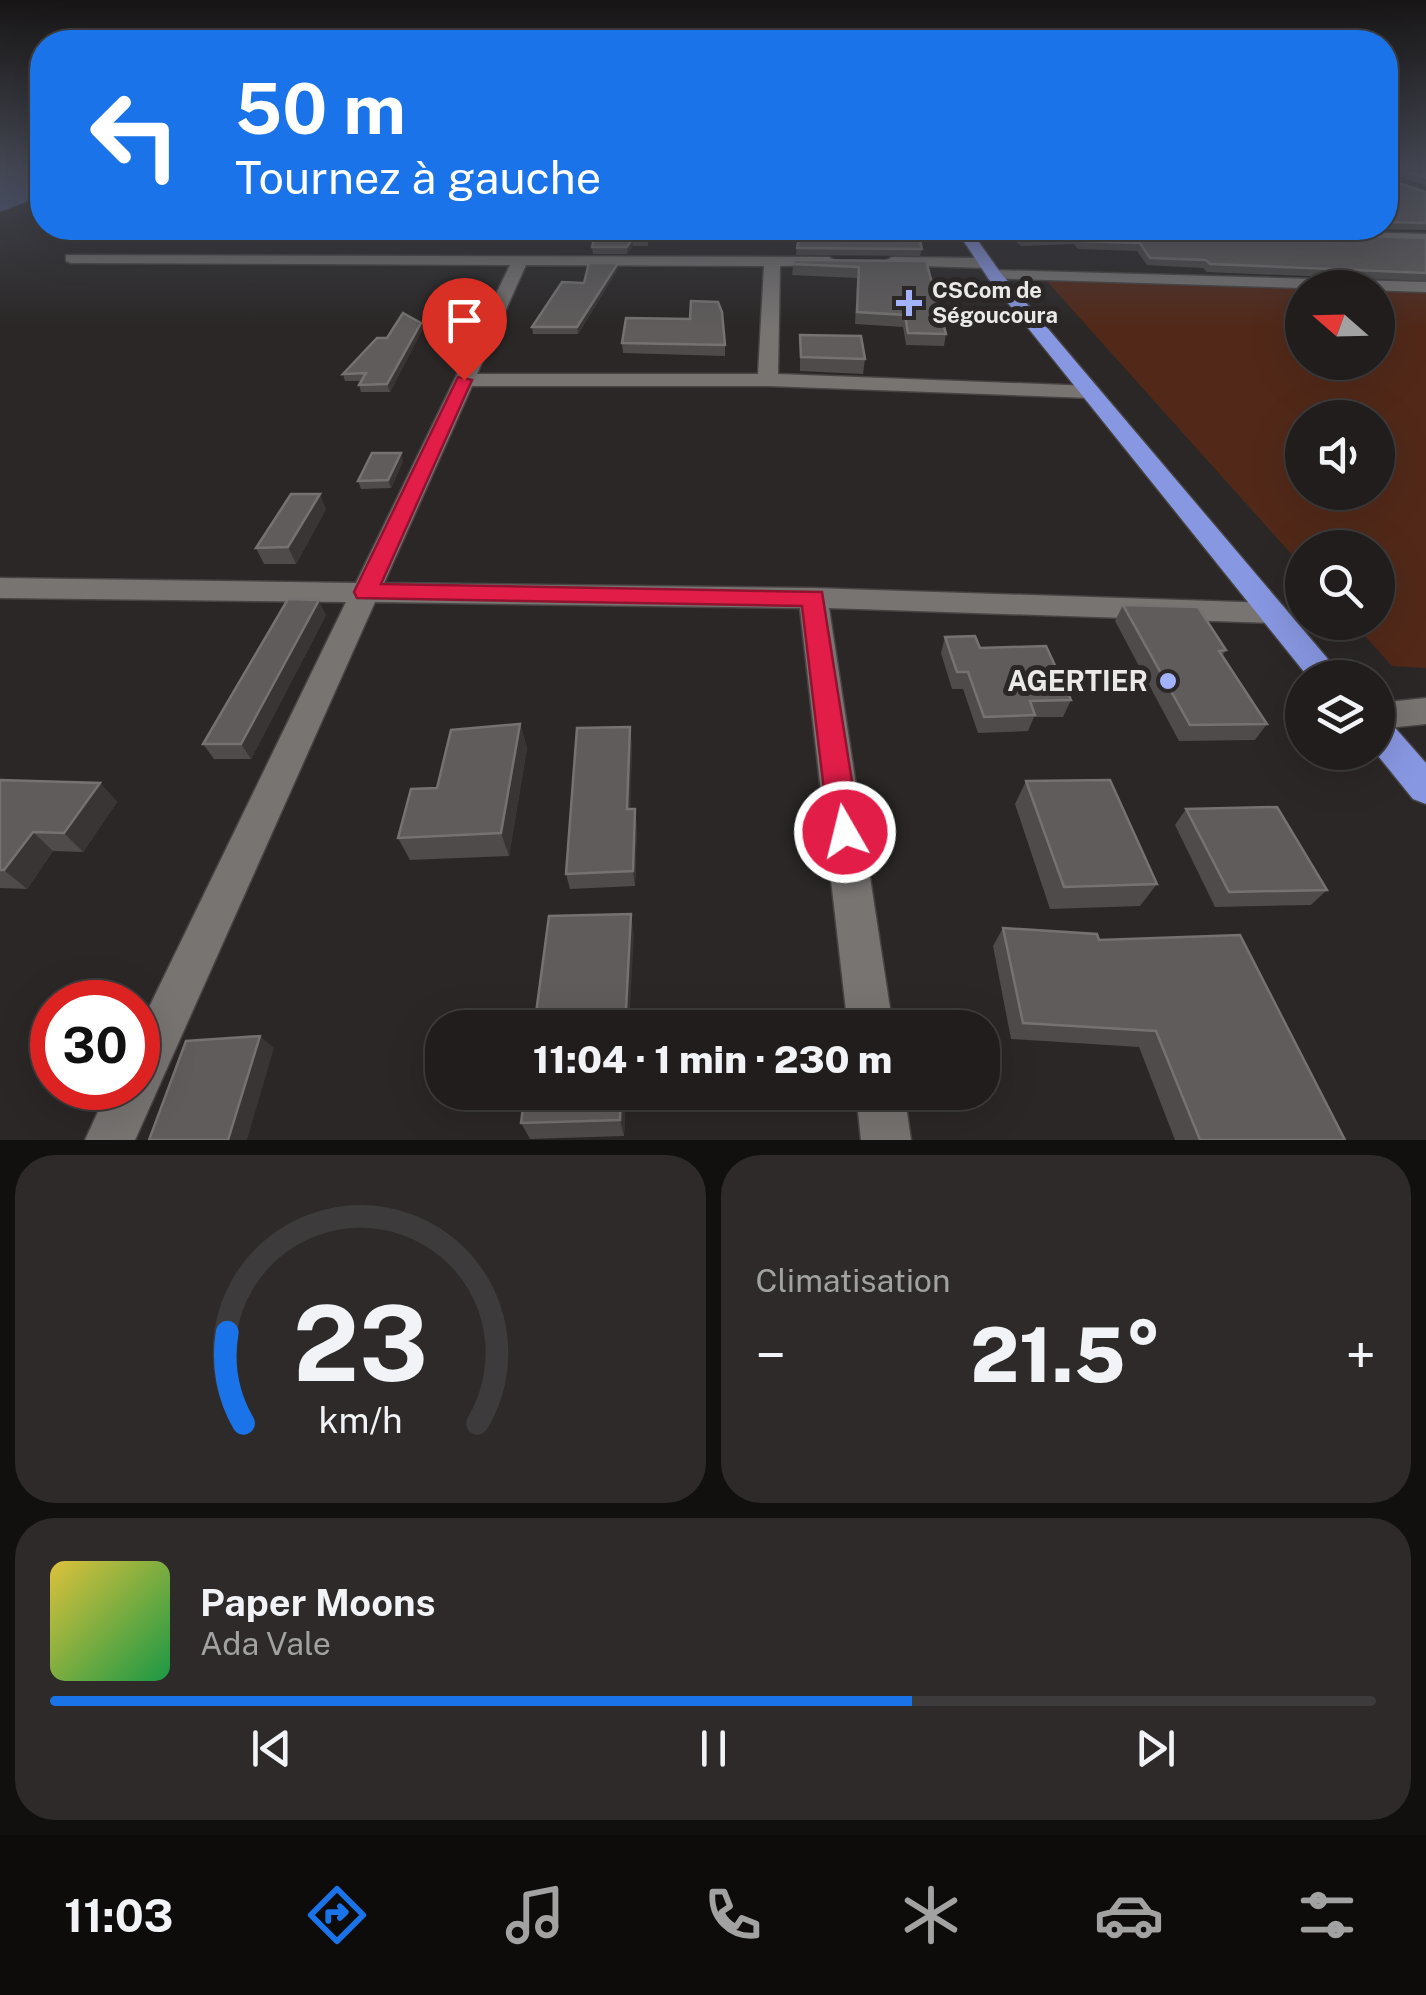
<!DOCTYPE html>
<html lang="fr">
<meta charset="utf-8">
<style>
:root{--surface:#201d1c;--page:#2d2a29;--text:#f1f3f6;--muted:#a2a2a3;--line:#3d3b3b;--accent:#1a73e8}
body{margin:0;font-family:"Public Sans",sans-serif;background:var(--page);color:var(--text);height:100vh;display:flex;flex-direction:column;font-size:38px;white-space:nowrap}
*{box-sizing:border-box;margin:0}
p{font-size:32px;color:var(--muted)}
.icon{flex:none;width:55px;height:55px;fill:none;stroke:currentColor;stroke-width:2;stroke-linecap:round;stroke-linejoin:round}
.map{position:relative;height:1140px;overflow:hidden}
.panel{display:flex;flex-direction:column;gap:15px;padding:15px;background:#12100f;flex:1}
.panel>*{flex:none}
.guide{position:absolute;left:30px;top:30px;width:1368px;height:210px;border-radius:40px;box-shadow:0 10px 40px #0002,0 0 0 2px var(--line);background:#1a73e8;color:#fff;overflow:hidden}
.needle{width:65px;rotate:290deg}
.buttons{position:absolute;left:1285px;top:270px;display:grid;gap:20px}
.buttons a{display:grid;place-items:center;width:110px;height:110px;border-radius:50%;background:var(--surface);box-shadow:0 10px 40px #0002,0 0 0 2px var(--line);font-size:50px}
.speed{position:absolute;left:30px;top:980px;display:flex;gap:20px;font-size:50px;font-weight:700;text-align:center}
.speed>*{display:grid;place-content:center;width:130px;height:130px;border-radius:50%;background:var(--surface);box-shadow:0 10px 40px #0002,0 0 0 2px var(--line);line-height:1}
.speed .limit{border:15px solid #d22;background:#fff;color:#111}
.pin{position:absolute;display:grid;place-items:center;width:85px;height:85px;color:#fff;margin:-102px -42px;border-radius:50% 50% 50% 0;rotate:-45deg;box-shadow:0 0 10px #0007}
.pin .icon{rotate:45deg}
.me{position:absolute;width:110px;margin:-55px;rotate:352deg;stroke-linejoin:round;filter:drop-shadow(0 0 8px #0008)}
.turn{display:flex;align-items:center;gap:35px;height:210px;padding:0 40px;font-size:45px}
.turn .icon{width:130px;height:130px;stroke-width:2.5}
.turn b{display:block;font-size:70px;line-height:85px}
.big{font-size:75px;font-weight:800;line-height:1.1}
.panel .card{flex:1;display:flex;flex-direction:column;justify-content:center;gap:15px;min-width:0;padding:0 35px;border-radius:40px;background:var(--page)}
.panel .dial{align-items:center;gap:0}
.dial svg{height:260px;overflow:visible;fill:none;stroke:var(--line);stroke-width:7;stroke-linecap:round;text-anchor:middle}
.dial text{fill:var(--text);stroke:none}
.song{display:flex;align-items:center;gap:30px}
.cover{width:120px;height:120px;border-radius:15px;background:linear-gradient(135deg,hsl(50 70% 55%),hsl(140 70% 35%))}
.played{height:10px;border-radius:5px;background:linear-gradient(90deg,var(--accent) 65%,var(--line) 65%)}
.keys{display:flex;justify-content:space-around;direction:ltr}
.heat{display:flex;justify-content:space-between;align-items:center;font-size:55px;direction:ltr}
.panel .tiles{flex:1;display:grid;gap:15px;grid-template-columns:1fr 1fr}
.card:last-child{grid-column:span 2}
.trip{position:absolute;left:425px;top:1010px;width:575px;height:100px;border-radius:40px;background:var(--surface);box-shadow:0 10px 40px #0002,0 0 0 2px var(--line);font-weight:800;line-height:100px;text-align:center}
.tabs{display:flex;height:160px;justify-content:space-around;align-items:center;background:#0d0c0b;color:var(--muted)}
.tabs .icon{width:70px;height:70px}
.tabs .selected{color:var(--accent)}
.tabs b{font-size:45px;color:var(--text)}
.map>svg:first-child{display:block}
.green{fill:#522919;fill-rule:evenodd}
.water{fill:#4e588a}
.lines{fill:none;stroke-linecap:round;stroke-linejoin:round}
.minor-casing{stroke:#474443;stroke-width:3}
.trunk-casing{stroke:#474443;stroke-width:3}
.minor{fill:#777472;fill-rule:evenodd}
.trunk{fill:#8897e2;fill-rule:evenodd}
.wall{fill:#4e4b4a}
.shaded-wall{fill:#383534}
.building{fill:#5f5c5b;stroke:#757271;stroke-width:2.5}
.route{fill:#e11d48;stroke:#92132f;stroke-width:2.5}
.poi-dot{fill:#a2b2fd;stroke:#2a2726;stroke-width:4}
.labels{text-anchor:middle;stroke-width:10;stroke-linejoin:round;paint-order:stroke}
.far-poi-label{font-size:22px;font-weight:bold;fill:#ebe9e8;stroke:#2a2726;text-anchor:start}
.poi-label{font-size:28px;font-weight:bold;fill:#ebe9e8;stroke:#2a2726;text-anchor:end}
</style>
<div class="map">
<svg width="1426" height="1140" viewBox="0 0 1426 1140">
<rect width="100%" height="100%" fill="#2a2726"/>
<path class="green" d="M1044,278l258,10v74h76v-72l48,2v376l-34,-2 -39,-43 25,-1v-74h-76v18zM1302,418h76v74h-76z"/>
<path class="water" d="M0,168h42v28l-42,16z"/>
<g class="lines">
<g class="minor-casing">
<g id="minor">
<path d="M1129,228h110l38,5 -7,4 -134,-5z"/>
<path d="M1323,231l103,3v8l-108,-4 -2,-3z"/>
<path d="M66,255l763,2 8,5 -2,3 -55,1 -2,108 313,12 10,6 -10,6 -323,-12h-296l-88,197 429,5 460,15 10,3 5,7 -5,7 -10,3 -444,-15 64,420h-45l-48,-420 -425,-6 -240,538h-50l24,-52h29v-58l208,-428 -346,-4v-20l356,5 154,-318 -439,-2 -5,-2zM526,265l238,1 -6,108h-281z"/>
<path d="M892,257l94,1 8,5 -8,5 -100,-3 -2,-3z"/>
<path d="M994,270l432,12v10l-438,-14v-6z"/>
<path d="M1426,698v26l-48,5v-26z"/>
<path d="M856,1092h48l7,48h-50z"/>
</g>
</g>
<g class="trunk-casing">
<g id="trunk">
<path d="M955,228h14l31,44 344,406h-35l-321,-400z"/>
<path d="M1378,718l12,4 36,41v41l-13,-5 -38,-47z"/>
</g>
</g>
<use href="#minor" class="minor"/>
<use href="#trunk" class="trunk"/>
</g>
<g class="wall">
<path d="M1385,168h41v18l-39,-14v7l39,13v38l-136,-2h95z"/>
<path d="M648,228v18h-15l-6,8h-34l-1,-7z"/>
<path d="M1001,228h136l289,10v43l-219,-9 -4,-4 -56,-3 -10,-14 -59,-2 -4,-5 -53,2z"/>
<path d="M797,248l125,1 -2,7 -124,-1z"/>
<path d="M794,260l132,1 20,73 -2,12 -38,-1 -3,-18 -48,-3 2,-46 -65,-3z"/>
<path d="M618,269l-40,65h-45l-1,-7 52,-44z"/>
<path d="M690,319l35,26v11l-102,-3 -1,-10z"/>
<path d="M421,323l1,7 -32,62h-29l-2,-7 2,-4h-16l-2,-7 44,-36z"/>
<path d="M800,335l65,24 -2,15 -63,-3z"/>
<path d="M403,461l-12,27 -30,1 -3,-8z"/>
<path d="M326,509l-30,55h-32l-8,-16z"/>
<path d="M1123,605l103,45 -3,5 44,69 -12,16 -76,1 -64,-120z"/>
<path d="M326,615l-75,144h-37l-11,-15z"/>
<path d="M945,637l35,11 91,52 -8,17h-29l-6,14 -50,2 -15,-44h-11l-11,-36z"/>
<path d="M520,724l7,24 -18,108 -99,4 -12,-22 39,-50z"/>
<path d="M632,743l-2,66 7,16 -2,61 -65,3 -4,-15z"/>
<path d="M0,780l100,3 17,19 -34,50 -30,-1 -26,38 -27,-1z"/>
<path d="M1026,781l131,103 -17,22 -90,3 -35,-105z"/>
<path d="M1186,809l141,81 -16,15 -96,2 -40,-82z"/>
<path d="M1003,928l96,12 246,200h-170l-36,-93 -128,-8 -18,-93z"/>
<path d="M626,1092l-2,44 -94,3 -9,-16z"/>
</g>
<g class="shaded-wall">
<path d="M632,239l1,7 -6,8v-7z"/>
<path d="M618,263v6l-40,65 -1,-7z"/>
<path d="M421,323l1,7 -32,62 -3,-8z"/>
<path d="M401,453l2,8 -12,27 -3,-8z"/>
<path d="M320,494l6,15 -30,55 -8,-17z"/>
<path d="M319,600l7,15 -75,144 -10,-15z"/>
<path d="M520,724l7,24 -18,108 -8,-23z"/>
<path d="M630,727l2,16 -2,82 -3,-16z"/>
<path d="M100,783l17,19 -34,50 -19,-19z"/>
<path d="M635,809l2,16 -2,61 -2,-15z"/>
<path d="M33,832l20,19 -26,38 -23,-19z"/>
<path d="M631,914l3,21 -5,93h-4z"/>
<path d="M260,1036l14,12 -27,92h-19z"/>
<path d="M621,1092h5l-2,44 -4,-16z"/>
</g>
<g class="building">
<path d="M1385,168h1l1,11 39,13v31l-41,-1z"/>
<path d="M1395,168h31v10z"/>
<path d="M597,228h51v11h-16l-5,8h-35z"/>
<path d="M801,228h116l5,21 -125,-1z"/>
<path d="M1011,228h126l289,10v35l-216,-9 -4,-4 -56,-2 -10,-15 -60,-2 -4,-4 -53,2z"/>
<path d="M794,260l132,1 20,73 -38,-1 -3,-18 -48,-3 2,-45 -66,-3z"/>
<path d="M589,263h29l-41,64h-45l30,-45 22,1z"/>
<path d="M691,301l27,1 4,10 3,33 -103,-2 4,-25 64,1z"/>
<path d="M403,313l18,10 -34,61 -28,1 7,-12 -23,1 34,-36h10z"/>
<path d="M800,335l61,1 4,23 -64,-2z"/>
<path d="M372,453h29l-13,27 -30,1z"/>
<path d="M291,494h29l-32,53 -32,1z"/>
<path d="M288,599l31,1 -78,144h-38z"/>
<path d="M1123,605l75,2 28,43 -7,1 48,73 -77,1z"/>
<path d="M975,636l5,12 66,-2 25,54 -41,1 5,14 -51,2 -16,-45h-11l-12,-35z"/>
<path d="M520,724l-19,109 -103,5 13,-49 26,-1 14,-58z"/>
<path d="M630,727l-3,82h8l-2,62 -67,3 11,-146z"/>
<path d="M0,780l100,3 -36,50 -31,-1 -29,38h-4z"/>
<path d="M1110,780l47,104 -93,3 -38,-106z"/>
<path d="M1277,807l50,83 -98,2 -43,-83z"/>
<path d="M631,914l-6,114h-91l15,-112z"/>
<path d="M1003,928l94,6 2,6 141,-5 105,205h-145l-44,-109 -133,-8z"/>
<path d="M260,1036l-32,104h-79l37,-99z"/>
<path d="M525,1092h96l-1,28 -99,3z"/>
</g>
<linearGradient id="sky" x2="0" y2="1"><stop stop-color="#171515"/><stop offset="0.51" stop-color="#444752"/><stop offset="1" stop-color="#444752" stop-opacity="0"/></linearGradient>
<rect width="1426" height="327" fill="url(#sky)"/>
<path class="route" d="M458,377l14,3 -91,204 441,8 38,240 -4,10 -11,4 -11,-4 -5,-10 -27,-226 -445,-8 -3,-6z"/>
<g class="poi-dot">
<path d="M904 288h10v10h10v10h-10v10h-10v-10h-10v-10h10z"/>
<circle cx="1168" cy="681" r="10"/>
</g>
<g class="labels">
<g class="far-poi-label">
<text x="932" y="298">CSCom de<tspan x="932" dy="25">Ségoucoura</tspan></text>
</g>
<g class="poi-label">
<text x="1148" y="691">AGERTIER</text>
</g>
</g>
</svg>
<div class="buttons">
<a><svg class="needle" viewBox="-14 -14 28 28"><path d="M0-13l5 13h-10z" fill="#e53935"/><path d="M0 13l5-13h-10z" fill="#a2a2a3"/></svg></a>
<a><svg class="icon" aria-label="sound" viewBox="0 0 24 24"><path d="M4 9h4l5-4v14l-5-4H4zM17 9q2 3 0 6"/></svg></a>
<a><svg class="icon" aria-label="search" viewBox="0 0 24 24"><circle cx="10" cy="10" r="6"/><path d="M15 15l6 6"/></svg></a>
<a><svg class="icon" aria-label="layers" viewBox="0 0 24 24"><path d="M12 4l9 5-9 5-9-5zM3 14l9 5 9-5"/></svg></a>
</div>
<div class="speed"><div class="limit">30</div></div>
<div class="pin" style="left:464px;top:380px;background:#d93025"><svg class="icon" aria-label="arrive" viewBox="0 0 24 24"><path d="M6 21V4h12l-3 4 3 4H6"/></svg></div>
<svg class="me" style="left:845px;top:832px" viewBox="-20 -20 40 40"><circle r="17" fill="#e11d48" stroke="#fff" stroke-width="3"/><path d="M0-11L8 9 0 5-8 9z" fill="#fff"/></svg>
<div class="trip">11:04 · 1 min · 230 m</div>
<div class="guide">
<div class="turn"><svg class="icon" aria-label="left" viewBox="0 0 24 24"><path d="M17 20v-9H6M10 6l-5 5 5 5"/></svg><div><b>50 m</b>Tournez à gauche</div></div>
</div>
</div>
<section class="panel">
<div class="tiles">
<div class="card dial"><svg viewBox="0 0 100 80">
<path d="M14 69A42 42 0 1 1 86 69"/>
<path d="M14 69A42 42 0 0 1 9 41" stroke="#1a73e8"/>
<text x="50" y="56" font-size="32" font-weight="700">23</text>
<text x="50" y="72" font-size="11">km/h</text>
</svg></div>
<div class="card"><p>Climatisation</p>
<div class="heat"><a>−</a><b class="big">21.5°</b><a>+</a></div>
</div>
<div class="card">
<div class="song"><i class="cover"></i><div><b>Paper Moons</b><p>Ada Vale</p></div></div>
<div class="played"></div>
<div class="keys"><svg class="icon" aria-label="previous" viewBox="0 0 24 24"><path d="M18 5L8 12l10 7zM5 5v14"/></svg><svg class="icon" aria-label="pause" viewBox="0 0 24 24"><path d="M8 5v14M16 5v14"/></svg><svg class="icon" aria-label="next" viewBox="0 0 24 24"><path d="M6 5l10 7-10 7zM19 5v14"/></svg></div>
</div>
</div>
</section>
<nav class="tabs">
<b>11:03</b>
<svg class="icon selected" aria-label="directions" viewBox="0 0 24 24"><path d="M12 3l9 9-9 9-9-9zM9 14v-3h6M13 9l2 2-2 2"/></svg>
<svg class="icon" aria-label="music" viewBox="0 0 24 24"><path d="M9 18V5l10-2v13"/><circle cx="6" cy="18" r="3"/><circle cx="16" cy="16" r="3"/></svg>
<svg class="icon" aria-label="phone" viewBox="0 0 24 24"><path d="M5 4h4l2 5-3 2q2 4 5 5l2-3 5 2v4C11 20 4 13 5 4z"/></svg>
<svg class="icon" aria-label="climate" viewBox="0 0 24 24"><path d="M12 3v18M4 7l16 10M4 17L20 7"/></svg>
<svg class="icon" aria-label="car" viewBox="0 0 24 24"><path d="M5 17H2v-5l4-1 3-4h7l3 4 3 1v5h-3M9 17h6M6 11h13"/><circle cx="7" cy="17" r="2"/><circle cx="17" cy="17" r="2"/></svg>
<svg class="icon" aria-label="filters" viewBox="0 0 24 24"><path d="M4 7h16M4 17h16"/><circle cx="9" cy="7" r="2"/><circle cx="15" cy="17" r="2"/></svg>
</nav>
